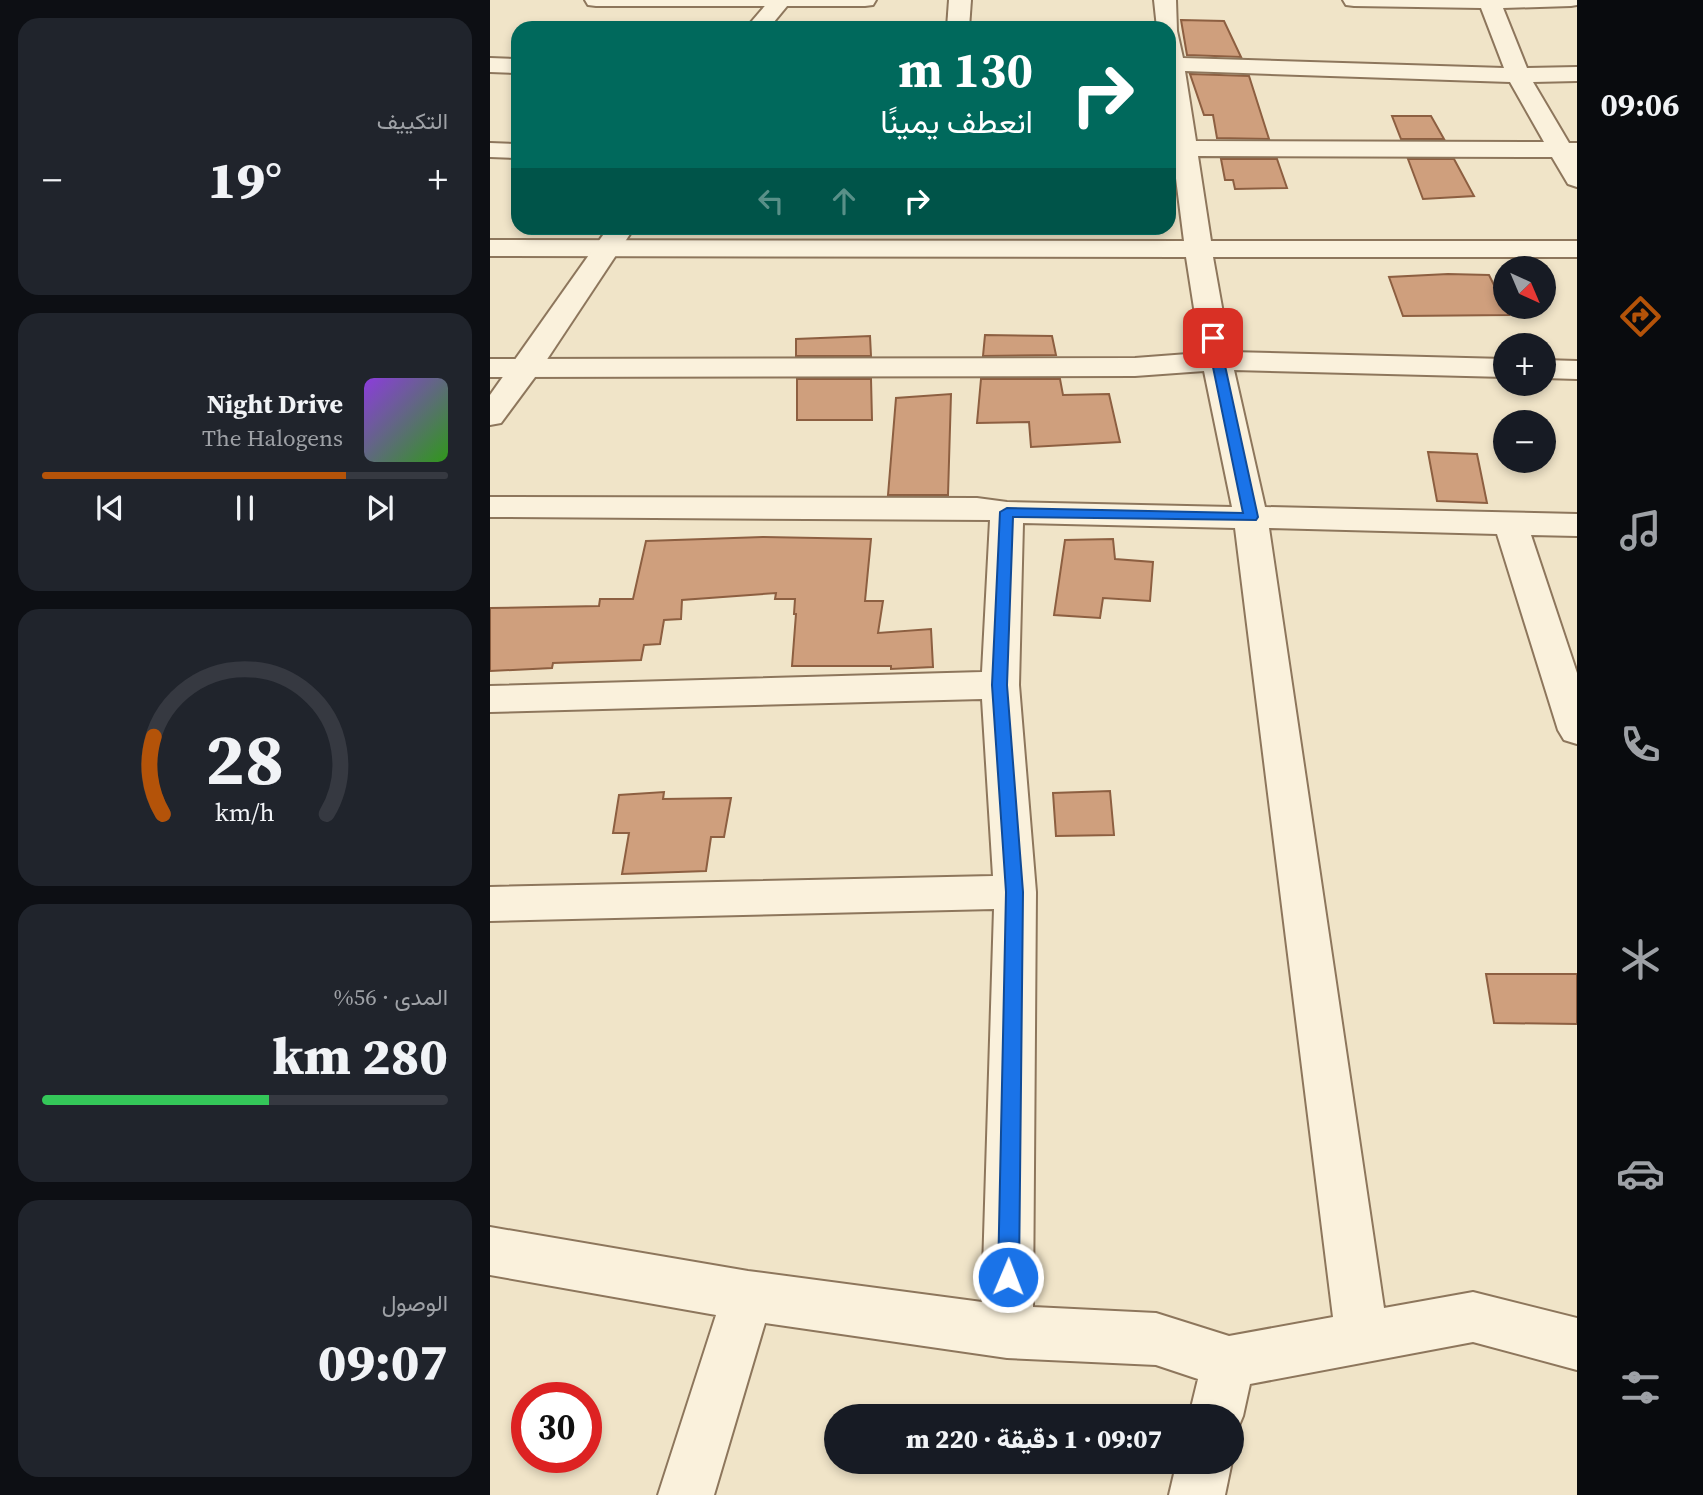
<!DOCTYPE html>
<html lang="ar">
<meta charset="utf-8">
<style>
:root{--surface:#171b24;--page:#20242c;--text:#f1f3f6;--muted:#9ea1a6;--line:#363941;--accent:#b45309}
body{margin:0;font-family:"Source Serif 4",Vazirmatn,serif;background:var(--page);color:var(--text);direction:rtl;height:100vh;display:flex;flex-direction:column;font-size:26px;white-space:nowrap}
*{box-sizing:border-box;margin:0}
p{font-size:23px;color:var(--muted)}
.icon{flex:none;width:38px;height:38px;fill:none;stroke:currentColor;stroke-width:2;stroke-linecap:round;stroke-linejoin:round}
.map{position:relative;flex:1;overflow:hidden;direction:ltr}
.drawer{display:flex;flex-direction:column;gap:18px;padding:18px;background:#0d0f14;width:490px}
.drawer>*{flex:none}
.banner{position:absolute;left:21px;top:21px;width:665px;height:214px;border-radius:21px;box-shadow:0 4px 10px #0003;direction:rtl;background:#00695c;color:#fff;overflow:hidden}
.needle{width:46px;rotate:136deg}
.tools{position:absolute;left:1003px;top:256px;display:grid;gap:14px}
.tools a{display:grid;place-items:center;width:63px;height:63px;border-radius:50%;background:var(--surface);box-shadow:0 4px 10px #0003;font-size:35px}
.speed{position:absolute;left:21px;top:1382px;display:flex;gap:14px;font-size:35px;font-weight:700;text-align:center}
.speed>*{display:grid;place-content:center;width:91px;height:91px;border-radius:50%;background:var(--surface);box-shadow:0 4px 10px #0003;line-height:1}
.speed .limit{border:10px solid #d22;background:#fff;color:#111}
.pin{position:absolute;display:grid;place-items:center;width:60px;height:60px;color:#fff;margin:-30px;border-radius:14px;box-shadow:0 4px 10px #0006}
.me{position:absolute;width:77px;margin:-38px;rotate:1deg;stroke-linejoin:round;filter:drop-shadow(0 0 5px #0008)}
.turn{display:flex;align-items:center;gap:24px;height:147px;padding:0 28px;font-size:32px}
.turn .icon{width:91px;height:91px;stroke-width:2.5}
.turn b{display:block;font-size:49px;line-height:60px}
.lanes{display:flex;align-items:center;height:66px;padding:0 28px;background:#0003;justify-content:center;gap:35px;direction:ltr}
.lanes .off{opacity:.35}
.big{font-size:52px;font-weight:800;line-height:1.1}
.drawer .widget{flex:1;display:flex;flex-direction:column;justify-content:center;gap:10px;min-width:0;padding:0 24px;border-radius:21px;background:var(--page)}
.drawer .dial{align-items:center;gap:0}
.dial svg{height:182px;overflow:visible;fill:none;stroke:var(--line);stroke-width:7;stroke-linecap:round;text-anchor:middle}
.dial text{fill:var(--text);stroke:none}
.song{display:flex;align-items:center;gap:21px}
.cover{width:84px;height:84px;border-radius:10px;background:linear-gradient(135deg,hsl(270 70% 55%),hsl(110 70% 35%))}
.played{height:7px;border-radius:4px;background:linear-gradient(90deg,var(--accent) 75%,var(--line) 75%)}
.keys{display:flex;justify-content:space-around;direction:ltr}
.heat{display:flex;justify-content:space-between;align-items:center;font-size:38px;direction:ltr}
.charge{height:10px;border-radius:5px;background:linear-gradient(90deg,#34c759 56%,var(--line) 0)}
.trip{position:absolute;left:334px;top:1404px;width:420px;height:70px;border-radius:35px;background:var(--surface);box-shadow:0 4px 10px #0003;font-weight:800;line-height:70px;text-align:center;direction:rtl}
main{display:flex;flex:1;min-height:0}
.tabs{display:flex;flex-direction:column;width:126px;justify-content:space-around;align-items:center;background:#090b0e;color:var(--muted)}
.tabs .icon{width:49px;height:49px}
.tabs .on{color:var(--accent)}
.tabs b{font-size:32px;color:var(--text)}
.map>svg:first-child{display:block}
.building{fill:#cf9f7d;stroke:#8d5f41;stroke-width:2}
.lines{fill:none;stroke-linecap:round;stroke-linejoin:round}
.minor-casing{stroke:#8d765c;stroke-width:4}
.tertiary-casing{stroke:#8d765c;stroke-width:4}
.minor{fill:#faf1dc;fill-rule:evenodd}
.tertiary{fill:#faf1dc;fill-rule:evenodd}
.route{fill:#1a73e8;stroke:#114b97;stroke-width:2}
</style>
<main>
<nav class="tabs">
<b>09:06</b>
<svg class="icon on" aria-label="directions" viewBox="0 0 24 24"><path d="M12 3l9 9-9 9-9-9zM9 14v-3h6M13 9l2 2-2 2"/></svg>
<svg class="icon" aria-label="music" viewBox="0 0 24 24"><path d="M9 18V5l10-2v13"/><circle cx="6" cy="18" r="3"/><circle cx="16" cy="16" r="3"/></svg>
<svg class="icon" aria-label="phone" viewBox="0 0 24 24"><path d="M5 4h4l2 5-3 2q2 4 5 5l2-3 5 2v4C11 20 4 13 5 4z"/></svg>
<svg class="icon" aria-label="climate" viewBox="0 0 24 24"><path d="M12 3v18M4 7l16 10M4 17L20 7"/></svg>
<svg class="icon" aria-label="car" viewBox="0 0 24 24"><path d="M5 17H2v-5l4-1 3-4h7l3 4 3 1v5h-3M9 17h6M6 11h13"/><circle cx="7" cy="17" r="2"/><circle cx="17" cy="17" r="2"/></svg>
<svg class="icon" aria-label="filters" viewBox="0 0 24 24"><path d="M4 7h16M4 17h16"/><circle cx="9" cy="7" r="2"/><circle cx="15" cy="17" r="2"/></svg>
</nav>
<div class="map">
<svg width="1087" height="1495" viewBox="0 0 1087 1495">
<rect width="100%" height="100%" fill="#f0e4c8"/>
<g class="building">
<path d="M691,20l43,1 17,36 -54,-2z"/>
<path d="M700,74l59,2 20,63 -52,-1 -4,-23h-9z"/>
<path d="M902,116h39l13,23h-43z"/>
<path d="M731,159h56l10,29 -52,1 -2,-9h-8z"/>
<path d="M918,159h46l20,37 -51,3z"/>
<path d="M958,274l41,1 20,40 -106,1 -14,-39z"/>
<path d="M495,335l67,1 4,19 -73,1z"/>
<path d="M380,336l1,20h-75v-17z"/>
<path d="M307,379h74l1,41h-75z"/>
<path d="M491,379h79l3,16 46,-1 11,48 -89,5 -2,-25 -52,1z"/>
<path d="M461,394l-3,101h-60l8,-97z"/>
<path d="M938,452l49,2 10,49 -50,-2z"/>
<path d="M273,537l108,2 -6,62h18l-5,32 53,-4 2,38 -42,2v-3h-99l4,-52h-2l1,-15h-20l1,-6 -94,7 -1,19 -17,1 -4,24 -16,1 -3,15 -88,3 -1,5 -62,3v-63l109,-2 1,-7h33l13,-58z"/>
<path d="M623,539l2,20 38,3 -3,39 -47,-3 -3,20 -46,-3 11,-75z"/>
<path d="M620,791l4,44 -58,1 -3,-43z"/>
<path d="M174,792l-1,7 68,-1 -7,39h-13l-5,34 -84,3 7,-41h-16l6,-38z"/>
<path d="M996,974h91v50l-83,-1z"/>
</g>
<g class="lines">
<g class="minor-casing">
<g id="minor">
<path d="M95,0h291l-3,5 -8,1h-269l-8,-1z"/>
<path d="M459,0h22l-2,28h-22z"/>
<path d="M664,0h22l1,31 6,27 321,10 -23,-60 -127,-2 -8,-1 -3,-5h234v5l-6,1 -68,2 24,60 50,-1v14l-44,1 36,61h8v44l-9,-3 -16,-27 -354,-1 13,85h366v16h-364l17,95 275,7v18l-271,-7 31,137 312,7v22l-46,-1 46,138v71l-13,-4 -6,-10 -61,-196 -228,-6 115,780 89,-16 104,26v52l-104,-28 -223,42 -7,32 -8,19 -3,1v-20h-43l9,-37 -42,-14 -149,-7 -242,-35 -51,172h-56l58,-180 -226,-40v-48l258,44 234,31 12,-393 -504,12v-34l503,-11 -11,-177 -492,13v-26l492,-14 8,-152 -500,-3v-20l487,1 30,4 225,5 -28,-136 -69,5 -645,1v-18l645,-1 66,-5 -15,-96 -696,-1v-16l694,1 -11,-86h-4v-14h2l-2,-113h-12zM695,71l325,11 34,60 -348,-1zM533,523l212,5 98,789 -104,19 -73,-23 -123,-6 3,-415 -17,-207z"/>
<path d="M0,58l28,1v14l-28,-1z"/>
<path d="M0,143l28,1v14l-28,-1z"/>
<path d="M1054,360l33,1v18l-33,-1z"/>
<path d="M742,1460v1l-7,34h-56l8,-34z"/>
</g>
</g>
<g class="tertiary-casing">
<g id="tertiary">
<path d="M280,0h22l-23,28h-23z"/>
<path d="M118,228h26l-96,145 -37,50 -11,2v-30z"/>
</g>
</g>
<use href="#minor" class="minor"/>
<use href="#tertiary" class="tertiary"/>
</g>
<path class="route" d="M723,334l6,4 39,179 -2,3 -243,-3 -6,168 16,207 -4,385 -3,7 -8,3 -7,-3 -3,-7 8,-385 -14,-207 8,-173 7,-4 236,5 -36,-175z"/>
</svg>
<div class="tools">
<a><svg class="needle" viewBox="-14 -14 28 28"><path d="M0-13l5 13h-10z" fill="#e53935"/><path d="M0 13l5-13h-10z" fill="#9ea1a6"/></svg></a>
<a>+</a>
<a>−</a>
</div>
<div class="speed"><div class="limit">30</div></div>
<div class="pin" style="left:723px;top:338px;background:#d93025"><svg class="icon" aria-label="arrive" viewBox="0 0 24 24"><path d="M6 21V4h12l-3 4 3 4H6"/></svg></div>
<svg class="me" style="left:518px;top:1277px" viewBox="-20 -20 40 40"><circle r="17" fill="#1a73e8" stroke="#fff" stroke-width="3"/><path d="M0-11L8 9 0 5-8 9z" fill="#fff"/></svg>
<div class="trip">09:07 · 1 دقيقة · 220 m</div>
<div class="banner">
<div class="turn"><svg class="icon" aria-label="right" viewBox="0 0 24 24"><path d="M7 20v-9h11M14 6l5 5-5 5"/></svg><div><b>130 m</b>انعطف يمينًا</div></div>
<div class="lanes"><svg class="icon off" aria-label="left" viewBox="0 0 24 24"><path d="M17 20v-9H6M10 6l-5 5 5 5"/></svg><svg class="icon off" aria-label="ahead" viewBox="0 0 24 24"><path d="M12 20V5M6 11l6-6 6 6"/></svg><svg class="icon" aria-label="right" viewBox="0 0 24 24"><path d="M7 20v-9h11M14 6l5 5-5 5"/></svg></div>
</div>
</div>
<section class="drawer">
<div class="widget"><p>التكييف</p>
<div class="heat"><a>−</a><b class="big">19°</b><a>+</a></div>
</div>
<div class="widget">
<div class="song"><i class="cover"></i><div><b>Night Drive</b><p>The Halogens</p></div></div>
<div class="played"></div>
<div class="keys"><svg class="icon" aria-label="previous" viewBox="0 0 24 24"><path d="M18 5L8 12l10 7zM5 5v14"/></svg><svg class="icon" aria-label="pause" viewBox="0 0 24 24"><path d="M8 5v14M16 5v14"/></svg><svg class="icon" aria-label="next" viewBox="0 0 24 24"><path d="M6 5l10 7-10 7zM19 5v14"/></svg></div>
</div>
<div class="widget dial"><svg viewBox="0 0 100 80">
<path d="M14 69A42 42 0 1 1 86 69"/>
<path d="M14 69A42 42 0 0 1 10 35" stroke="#b45309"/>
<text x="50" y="56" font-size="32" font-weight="700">28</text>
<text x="50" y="72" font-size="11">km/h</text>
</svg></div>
<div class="widget"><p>المدى · 56%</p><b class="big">280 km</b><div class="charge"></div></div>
<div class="widget"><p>الوصول</p><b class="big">09:07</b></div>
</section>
</main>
